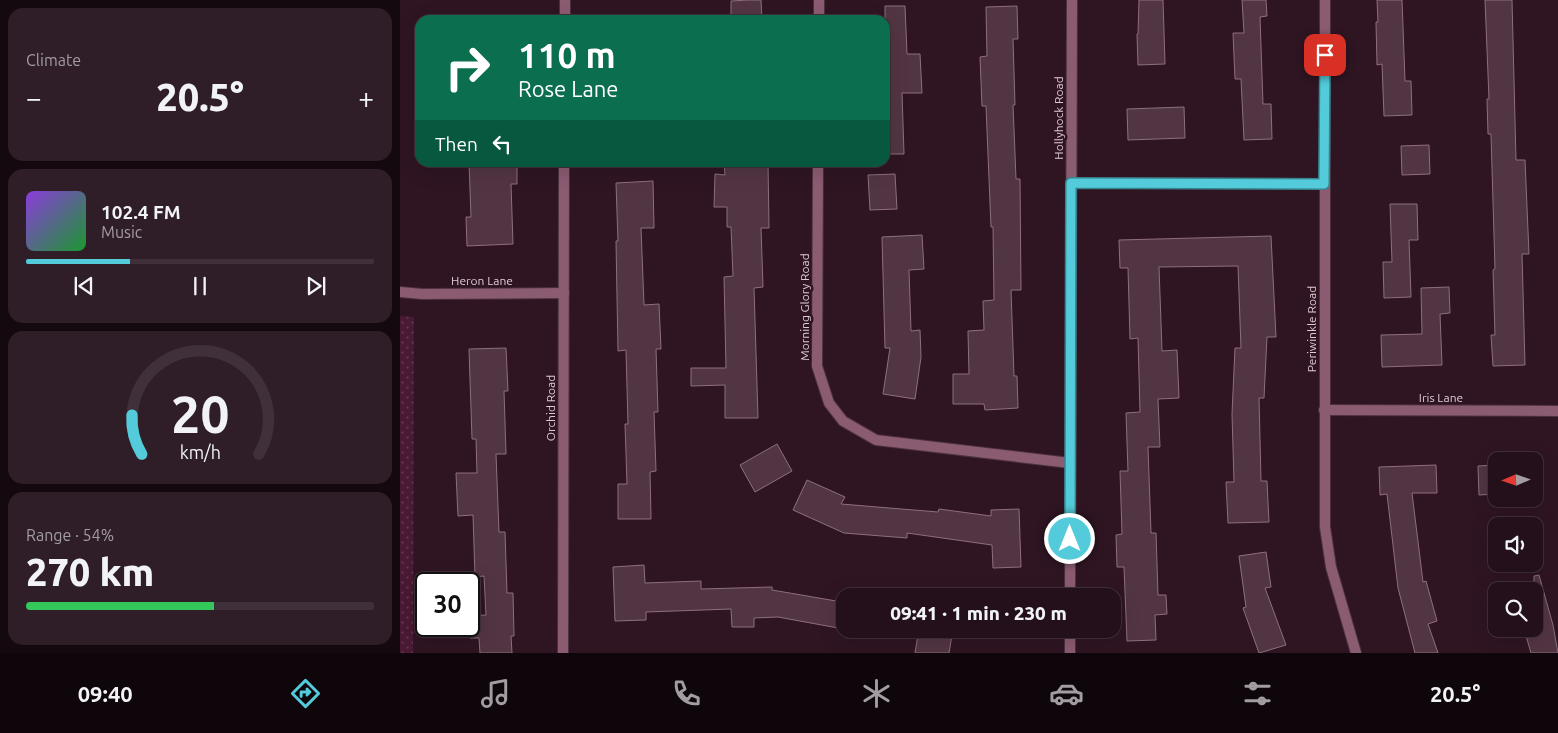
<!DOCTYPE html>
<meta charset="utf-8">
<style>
:root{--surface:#23101a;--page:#2f1e27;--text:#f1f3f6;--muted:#a39da2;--line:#403039;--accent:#53cbda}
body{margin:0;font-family:Ubuntu,sans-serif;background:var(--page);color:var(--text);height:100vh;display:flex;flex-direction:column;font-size:19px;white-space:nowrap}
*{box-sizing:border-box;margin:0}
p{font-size:16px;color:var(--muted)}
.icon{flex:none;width:28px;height:28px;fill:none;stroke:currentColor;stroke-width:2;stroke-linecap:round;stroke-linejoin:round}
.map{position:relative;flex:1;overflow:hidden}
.drawer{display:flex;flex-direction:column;gap:8px;padding:8px;background:#13090e;width:400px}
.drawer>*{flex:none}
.hud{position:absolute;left:15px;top:15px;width:475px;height:152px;border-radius:15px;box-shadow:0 5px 20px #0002,0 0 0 1px var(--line);background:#0b6e4f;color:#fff;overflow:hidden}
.needle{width:32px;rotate:268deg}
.controls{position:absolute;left:1088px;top:452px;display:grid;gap:10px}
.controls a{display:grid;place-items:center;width:55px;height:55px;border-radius:10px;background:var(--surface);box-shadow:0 5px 20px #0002,0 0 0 1px var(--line);font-size:25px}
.speed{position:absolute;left:15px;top:572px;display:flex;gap:10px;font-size:25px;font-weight:700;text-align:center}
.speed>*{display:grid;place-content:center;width:65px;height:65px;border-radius:50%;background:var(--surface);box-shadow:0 5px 20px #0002,0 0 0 1px var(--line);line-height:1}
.speed .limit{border:2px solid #111;border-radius:8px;background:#fff;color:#111}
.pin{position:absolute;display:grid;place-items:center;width:42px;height:42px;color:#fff;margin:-21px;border-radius:10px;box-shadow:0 2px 8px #0006}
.me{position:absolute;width:55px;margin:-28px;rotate:0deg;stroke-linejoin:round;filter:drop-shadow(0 0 4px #0008)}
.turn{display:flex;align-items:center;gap:18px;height:105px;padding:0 20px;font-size:22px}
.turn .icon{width:65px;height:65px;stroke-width:2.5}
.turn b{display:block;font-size:35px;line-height:42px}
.then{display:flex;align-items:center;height:48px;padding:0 20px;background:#0003;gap:10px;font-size:19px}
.big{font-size:38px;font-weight:800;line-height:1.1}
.drawer .widget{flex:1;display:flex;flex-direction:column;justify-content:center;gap:8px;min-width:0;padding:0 18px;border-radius:15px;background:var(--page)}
.drawer .dial{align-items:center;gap:0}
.dial svg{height:130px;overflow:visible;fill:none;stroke:var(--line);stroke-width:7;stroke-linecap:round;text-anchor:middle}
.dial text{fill:var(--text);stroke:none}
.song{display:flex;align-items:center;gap:15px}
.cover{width:60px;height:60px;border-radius:8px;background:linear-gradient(135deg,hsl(270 70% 55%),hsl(130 70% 35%))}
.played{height:5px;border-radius:2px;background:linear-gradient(90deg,var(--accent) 30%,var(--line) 30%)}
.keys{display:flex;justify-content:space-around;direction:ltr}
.heat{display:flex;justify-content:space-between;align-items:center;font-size:28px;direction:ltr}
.charge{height:8px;border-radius:4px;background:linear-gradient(90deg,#34c759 54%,var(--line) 0)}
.trip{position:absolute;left:436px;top:588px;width:285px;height:50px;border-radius:15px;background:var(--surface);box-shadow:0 5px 20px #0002,0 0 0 1px var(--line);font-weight:800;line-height:50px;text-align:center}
.tabs{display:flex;height:80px;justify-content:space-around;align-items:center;background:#0e060a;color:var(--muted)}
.tabs .icon{width:35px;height:35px}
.tabs .active{color:var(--accent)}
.tabs b{font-size:22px;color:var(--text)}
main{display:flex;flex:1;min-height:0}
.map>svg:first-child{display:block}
.grass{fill:url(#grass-dots)}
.building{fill:#523543;stroke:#8f6e7e}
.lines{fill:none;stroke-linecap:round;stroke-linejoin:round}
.street-casing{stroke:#4b323e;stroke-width:12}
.street{stroke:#8b5b72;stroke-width:10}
.route-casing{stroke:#36848e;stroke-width:12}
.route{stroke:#53cbda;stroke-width:9}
.labels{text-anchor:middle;stroke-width:5;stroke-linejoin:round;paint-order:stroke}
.street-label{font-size:12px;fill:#decbd4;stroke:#2f1522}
</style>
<main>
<section class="drawer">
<div class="widget"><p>Climate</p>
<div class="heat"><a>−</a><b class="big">20.5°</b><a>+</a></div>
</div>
<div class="widget">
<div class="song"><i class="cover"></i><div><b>102.4 FM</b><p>Music</p></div></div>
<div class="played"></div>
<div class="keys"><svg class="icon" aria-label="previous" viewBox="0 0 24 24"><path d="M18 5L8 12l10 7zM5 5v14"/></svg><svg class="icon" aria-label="pause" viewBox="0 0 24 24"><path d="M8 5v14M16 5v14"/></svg><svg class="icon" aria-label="next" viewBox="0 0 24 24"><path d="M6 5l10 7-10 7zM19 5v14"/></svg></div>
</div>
<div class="widget dial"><svg viewBox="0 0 100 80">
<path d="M14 69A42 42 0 1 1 86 69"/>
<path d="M14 69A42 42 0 0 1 8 45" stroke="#53cbda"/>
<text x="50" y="56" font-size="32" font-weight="700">20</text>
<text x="50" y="72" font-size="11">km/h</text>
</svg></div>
<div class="widget"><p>Range · 54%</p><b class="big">270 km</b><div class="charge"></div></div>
</section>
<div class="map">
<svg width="1158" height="653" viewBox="0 0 1158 653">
<defs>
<pattern id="grass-dots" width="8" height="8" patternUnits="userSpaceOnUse" patternTransform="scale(1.25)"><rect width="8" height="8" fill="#4a1934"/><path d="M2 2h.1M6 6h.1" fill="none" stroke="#643950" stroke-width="1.8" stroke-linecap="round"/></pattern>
</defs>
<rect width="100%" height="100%" fill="#2f1522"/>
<path class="grass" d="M0,316l14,1 -1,336h-13z"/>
<g class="building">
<path d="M348,0h13l1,20h-31v-19z"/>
<path d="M739,0h24l2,64 -27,1 -1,-31h1z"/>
<path d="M842,0h24l1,16 -7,1 3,87h8l1,35 -28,1 -3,-61h-6l-2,-46h11z"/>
<path d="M977,0h25l3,81h6l1,34 -28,1 -2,-52 -5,1 -1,-43h2z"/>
<path d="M1085,0h27l4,160h9l4,94h-7l3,111 -32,1 -2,-31h4l-2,-65 2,-1 -4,-135h-3l-1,-35h2z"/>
<path d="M485,6h20l2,48h13l2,39h-20l2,61h-19z"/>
<path d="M617,6l1,33h-5l2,66h-2l3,74h4l1,111h-10l3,86h3l1,32 -33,2 -1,-6h-31v-30h16l-1,-43 16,-1 -1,-29 11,-1 -1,-73h-2l-5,-121h-4l-2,-49 7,-1 -1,-49z"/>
<path d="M784,107l1,31 -57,2 -1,-31z"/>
<path d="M1029,145l1,29 -28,1 -1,-29z"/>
<path d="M69,162h36l1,5h11v17h-6l2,60 -46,2 -1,-29h5z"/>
<path d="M324,162h44l1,66h-8l2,59 -9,1 4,130h-33v-33l-34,1v-18h35l-2,-91 9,-1 -2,-49h-4v-20h-13l1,-33 10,1z"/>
<path d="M495,174l2,35 -27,1 -2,-35z"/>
<path d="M253,181l1,47h-13l3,77 15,-1 2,45h-5l2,63h-4l2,59 -6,1 1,47h-33v-35h9l-2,-60h3l-2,-74 -8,1 -2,-110h2l-2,-58z"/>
<path d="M990,204h27l1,36h-9l2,57 -27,1 -1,-36h9z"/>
<path d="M522,235l2,34 -15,1 2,61 9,-1 1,27 -6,42 -32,-5 7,-46h-5l-3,-111z"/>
<path d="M871,236l5,101h-9l-3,61h-5l2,83h6l2,41 -41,1 -2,-41h8l-2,-68 3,-66h6l-3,-82 -79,1 3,84 15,-1 2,48 -21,1 2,48h-12l3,86h5l2,62h8l1,19 -12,1 1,25 -29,1 -3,-74h-7l-1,-32 6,-1 -2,-63h8l-2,-58 14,-1 -2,-74 -8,1 -2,-71h-8l-1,-28z"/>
<path d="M1049,287l1,26 -10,1 2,51 -60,2 -1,-32 41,-1 -1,-46z"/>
<path d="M106,348l2,43h-4l2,63h-10l3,78h6l2,61h6l1,43h-3l1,17h-32l-1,-15h-9l-1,-22 17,-1 -2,-39 -9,1 -2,-62 -15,1 -2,-43h21l-1,-34h-4l-3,-90z"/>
<path d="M377,444l15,27 -37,21 -15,-27z"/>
<path d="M1036,465l1,28h-25l11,89 3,-1 11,40 -9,3 10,29h-23l-17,-65 -11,-94 -7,1 -1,-28z"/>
<path d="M1096,465v29l-17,1 -1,-29z"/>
<path d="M407,480l38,17 -4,7 97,8 1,-3 52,7v-6l28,-1 2,58 -28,1 -1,-23 -85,-12v5l-63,-5 -51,-23z"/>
<path d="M866,552l5,35 -6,1 21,57 -27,8 -16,-45 3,-1 -7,-51z"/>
<path d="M244,565l1,18 56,-2v8l71,-2v3l70,12 -4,26 -60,-11 -24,1v9h-22l-1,-18 -85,3v8l-31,1 -2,-54z"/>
<path d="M1139,575l14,50 5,28h-27l-7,-24h10v-53z"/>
<path d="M519,629h34l-4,24h-34z"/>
</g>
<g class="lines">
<g class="street-casing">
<g id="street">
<path d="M925,0v527l6,40 25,86"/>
<path d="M165,20v-20"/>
<path d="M419,20v-20"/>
<path d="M418,162l-1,204 12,37 14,18 33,19 194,23"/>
<path d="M671,183l253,1"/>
<path d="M0,292l22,2 142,-1"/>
<path d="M924,410l234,1"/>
<path d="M670,596l2,-596"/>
<path d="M163,653l1,-491"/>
<path d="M670,653v-24"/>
</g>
</g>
<use href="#street" class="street"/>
</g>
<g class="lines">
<g class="route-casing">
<path id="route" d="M670,539l1,-356 253,1 1,-129"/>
</g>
<use href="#route" class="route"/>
</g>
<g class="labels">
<g class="street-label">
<text transform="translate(659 118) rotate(-90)" y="4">Hollyhock Road</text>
<text x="82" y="285">Heron Lane</text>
<text transform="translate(405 307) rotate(-90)" y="4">Morning Glory Road</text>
<text transform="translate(912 329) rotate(-90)" y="4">Periwinkle Road</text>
<text x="1041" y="402">Iris Lane</text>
<text transform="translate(151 408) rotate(-90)" y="4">Orchid Road</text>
</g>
</g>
</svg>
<div class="controls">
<a><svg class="needle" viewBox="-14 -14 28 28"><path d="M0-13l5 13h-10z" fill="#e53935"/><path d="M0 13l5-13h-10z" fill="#a39da2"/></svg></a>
<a><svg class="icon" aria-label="sound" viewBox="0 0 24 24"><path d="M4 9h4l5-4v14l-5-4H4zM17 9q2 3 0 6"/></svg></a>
<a><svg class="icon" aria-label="search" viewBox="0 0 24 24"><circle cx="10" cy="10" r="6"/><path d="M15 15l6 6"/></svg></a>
</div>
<div class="speed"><div class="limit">30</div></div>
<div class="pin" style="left:925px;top:55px;background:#d93025"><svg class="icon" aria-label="arrive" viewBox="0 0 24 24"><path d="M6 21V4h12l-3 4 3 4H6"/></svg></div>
<svg class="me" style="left:670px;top:539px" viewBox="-20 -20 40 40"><circle r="17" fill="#53cbda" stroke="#fff" stroke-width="3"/><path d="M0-11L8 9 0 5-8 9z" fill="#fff"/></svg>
<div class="trip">09:41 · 1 min · 230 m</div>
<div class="hud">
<div class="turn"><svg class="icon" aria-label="right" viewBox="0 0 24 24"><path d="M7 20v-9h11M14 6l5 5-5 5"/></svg><div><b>110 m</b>Rose Lane</div></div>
<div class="then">Then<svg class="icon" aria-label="left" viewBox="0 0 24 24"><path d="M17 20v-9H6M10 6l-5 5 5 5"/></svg></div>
</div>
</div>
</main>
<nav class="tabs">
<b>09:40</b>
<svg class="icon active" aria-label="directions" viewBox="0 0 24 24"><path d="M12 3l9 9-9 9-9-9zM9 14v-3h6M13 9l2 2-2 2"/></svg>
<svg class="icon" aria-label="music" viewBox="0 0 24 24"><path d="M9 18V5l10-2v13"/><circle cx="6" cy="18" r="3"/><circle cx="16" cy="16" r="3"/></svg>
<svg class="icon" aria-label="phone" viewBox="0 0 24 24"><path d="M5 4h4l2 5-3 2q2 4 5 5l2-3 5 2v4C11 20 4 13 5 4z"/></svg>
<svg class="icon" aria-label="climate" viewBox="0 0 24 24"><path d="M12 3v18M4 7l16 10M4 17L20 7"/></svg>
<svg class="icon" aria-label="car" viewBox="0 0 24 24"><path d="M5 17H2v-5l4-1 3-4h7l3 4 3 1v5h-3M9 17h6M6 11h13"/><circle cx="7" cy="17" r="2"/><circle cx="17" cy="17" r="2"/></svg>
<svg class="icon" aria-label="filters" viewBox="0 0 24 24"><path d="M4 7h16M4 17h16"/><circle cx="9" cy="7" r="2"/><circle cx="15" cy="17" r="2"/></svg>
<b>20.5°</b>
</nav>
